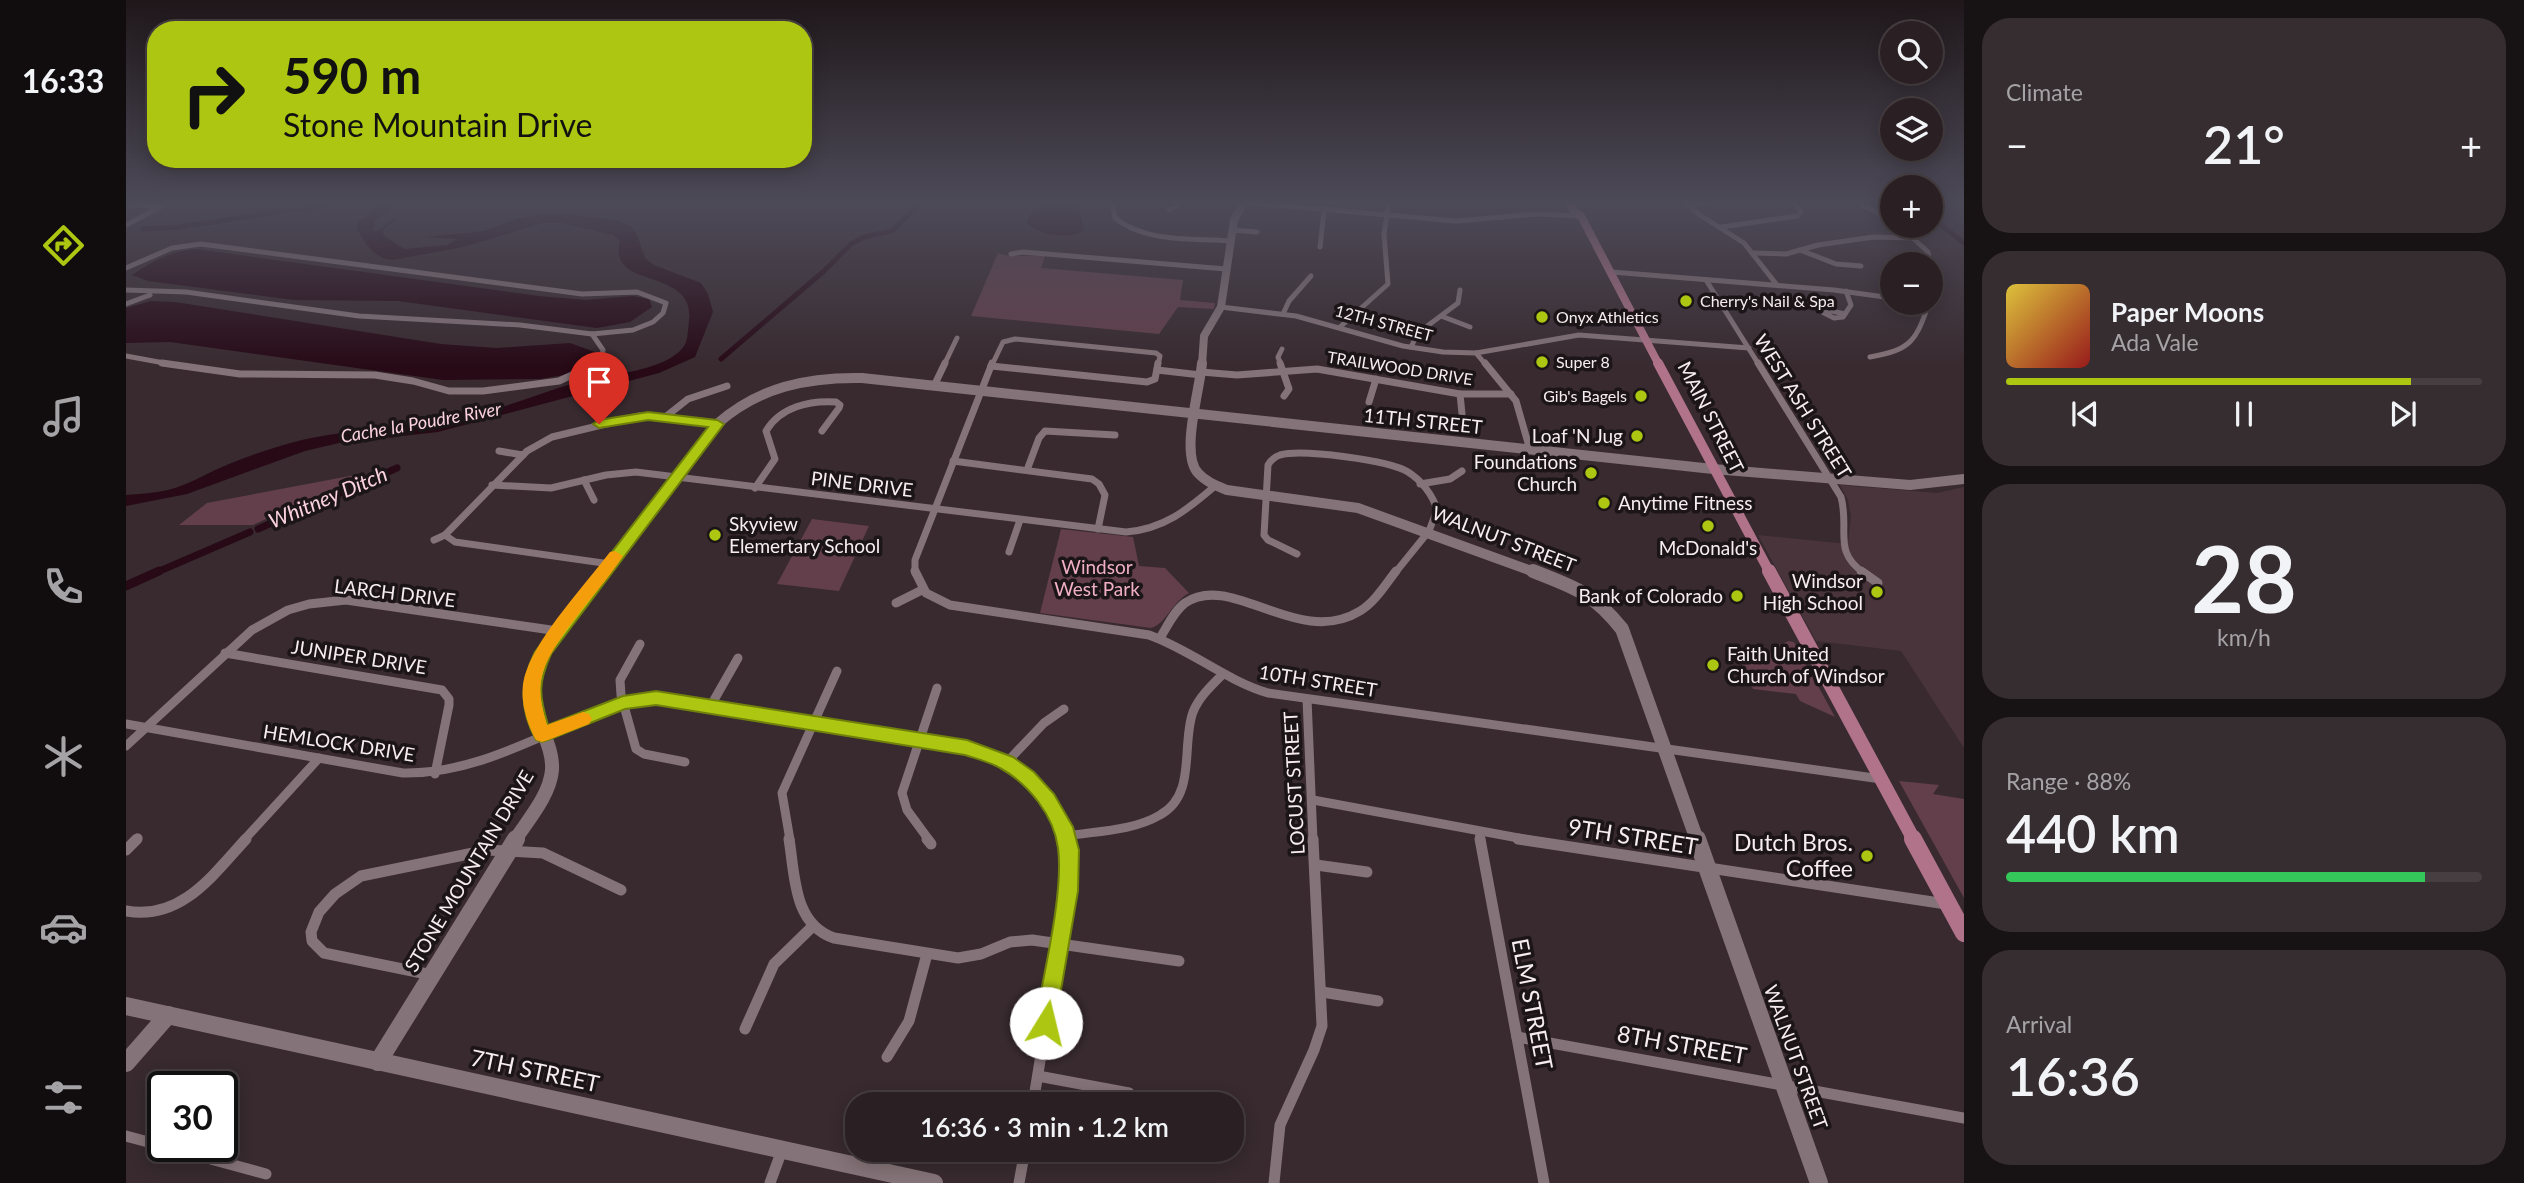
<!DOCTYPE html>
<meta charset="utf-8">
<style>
:root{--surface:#2a2023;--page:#362d30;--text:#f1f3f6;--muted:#a5a3a6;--line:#463e41;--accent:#acc611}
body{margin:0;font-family:Lato,sans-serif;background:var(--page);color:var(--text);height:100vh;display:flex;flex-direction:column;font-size:26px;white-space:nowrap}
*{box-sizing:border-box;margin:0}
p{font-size:23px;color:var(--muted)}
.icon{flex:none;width:38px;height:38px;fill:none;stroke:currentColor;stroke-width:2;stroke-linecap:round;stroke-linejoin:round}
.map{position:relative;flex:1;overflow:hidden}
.drawer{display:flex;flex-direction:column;gap:18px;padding:18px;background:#171213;width:560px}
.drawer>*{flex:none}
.guide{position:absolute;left:21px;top:21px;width:665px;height:147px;border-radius:28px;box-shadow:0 4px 18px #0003,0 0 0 2px var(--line);background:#acc611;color:#111;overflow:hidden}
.tools{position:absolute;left:1754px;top:21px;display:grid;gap:14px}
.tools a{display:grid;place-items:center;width:63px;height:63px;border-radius:50%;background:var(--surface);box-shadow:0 4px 18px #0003,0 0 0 2px var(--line);font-size:35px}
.speed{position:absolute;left:21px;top:1071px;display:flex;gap:14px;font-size:35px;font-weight:700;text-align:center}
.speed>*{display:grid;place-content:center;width:91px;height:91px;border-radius:50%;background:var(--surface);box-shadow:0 4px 18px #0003,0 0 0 2px var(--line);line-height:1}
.speed .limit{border:4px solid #111;border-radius:10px;background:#fff;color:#111}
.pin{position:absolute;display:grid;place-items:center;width:60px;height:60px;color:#fff;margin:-72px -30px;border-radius:50% 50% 50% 0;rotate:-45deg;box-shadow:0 0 7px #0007}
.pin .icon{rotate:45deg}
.me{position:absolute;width:77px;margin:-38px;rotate:9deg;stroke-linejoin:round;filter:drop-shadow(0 0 5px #0008)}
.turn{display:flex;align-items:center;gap:24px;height:147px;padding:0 21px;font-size:32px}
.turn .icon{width:91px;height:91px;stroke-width:2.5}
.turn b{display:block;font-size:49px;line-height:60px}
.big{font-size:52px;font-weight:600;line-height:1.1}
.drawer .card{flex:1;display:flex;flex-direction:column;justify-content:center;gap:10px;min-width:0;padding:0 24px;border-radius:28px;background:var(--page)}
.drawer .dial{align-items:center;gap:0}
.dial b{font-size:91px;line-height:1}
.song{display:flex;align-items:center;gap:21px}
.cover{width:84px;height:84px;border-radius:10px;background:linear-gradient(135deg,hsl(50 70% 55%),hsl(0 70% 35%))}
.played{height:7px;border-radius:4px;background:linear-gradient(90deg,var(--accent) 85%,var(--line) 85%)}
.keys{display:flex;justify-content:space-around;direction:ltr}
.heat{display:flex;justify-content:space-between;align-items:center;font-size:38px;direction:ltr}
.charge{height:10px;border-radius:5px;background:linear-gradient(90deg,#34c759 88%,var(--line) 0)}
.trip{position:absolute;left:719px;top:1092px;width:399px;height:70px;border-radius:28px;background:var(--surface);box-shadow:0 4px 18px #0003,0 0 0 2px var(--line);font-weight:600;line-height:70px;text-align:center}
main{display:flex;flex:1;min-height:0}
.dock{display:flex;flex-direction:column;width:126px;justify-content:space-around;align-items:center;background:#110d0e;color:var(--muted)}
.dock .icon{width:49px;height:49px}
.dock .active{color:var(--accent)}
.dock b{font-size:32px;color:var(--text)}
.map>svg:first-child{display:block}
.built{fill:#49343b}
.green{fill:#623f4b}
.water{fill:#270a16}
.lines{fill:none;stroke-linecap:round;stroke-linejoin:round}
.canal-far2{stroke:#270a16;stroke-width:5}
.canal-far1{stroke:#270a16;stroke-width:7}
.canal{stroke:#270a16;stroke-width:9}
.street-far3{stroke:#847378;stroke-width:5}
.street-far2{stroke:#847378;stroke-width:7}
.street-far1{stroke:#847378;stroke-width:9}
.street{stroke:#847378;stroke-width:11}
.secondary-far3{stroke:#847378;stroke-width:8}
.secondary-far2{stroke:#847378;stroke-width:10}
.secondary-far1{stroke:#847378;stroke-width:14}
.secondary{stroke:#847378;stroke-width:18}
.primary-far3{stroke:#b07389;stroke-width:8}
.primary-far2{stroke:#b07389;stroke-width:10}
.primary-far1{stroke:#b07389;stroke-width:14}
.primary{stroke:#b07389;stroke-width:18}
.route{fill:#acc611;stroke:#70810b;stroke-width:2}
.slow{fill:#f59e0b}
.poi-dot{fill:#acc611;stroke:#1b1517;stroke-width:2.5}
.labels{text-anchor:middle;stroke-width:7;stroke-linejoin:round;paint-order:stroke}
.far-poi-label{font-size:16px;fill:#f7edf0;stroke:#1b1517;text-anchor:start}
.far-street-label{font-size:16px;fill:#f7edf0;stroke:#1b1517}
.far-water-label{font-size:18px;font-style:italic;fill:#fbd2df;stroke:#1b1517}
.street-label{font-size:19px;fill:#f7edf0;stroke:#1b1517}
.poi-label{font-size:19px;fill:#f7edf0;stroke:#1b1517;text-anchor:end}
.park-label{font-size:19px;fill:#f1afc6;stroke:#1b1517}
.water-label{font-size:21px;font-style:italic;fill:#fbd2df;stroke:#1b1517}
.near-street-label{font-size:23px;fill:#f7edf0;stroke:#1b1517}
.near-poi-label{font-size:23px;fill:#f7edf0;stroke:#1b1517;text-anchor:end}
</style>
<main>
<nav class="dock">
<b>16:33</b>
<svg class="icon active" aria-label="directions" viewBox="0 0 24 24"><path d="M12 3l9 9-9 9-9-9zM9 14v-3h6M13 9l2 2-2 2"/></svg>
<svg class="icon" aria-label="music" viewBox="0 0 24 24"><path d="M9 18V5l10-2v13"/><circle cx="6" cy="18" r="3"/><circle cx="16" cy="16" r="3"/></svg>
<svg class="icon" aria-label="phone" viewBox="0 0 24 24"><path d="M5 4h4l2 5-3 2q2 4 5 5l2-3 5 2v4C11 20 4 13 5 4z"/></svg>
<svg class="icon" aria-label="climate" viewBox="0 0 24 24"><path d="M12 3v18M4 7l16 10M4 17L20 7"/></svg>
<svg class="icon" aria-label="car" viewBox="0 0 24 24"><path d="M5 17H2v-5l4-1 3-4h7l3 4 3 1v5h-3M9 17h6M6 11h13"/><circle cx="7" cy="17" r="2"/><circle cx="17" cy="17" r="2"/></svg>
<svg class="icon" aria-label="filters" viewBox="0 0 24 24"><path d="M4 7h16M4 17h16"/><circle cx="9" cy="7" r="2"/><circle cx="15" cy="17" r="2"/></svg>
</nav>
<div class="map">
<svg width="1838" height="1183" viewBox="0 0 1838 1183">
<rect width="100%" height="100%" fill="#382a2f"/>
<path class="built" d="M1714,485l97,8 27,-6v261l-63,-97 -85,-10 -58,-106 90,9 3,-28 -3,-16z"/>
<g class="green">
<path d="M872,253c16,6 28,1 47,3l-4,12 142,12 -3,20 35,3 -1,6 -36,-2 -19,27 -188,-18z"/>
<path d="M229,475l4,2 -106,48h-74l28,-22z"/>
<path d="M686,519l57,7 -30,65 -62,-7z"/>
<path d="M935,529l72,8 6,29 26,2 24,25c-17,9 -22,30 -38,35l-111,-15z"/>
<path d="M1663,641l5,1 41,75 -35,-16 -4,-7 -43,-5 -18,-40 42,5 -3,-7z"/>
<path d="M1773,781l40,4 -6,9 31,5v99z"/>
</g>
<g class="water">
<path d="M260,202h16l-26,17 -3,11 4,1 27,-19 -20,17 -1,6 21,14 43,-4 10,-6 -32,-2 59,-6 32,-12 27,-5h23l49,6 16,6 6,8 8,24 9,7 47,18 7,11 5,18 -18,45 -36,16 -221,59 -99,11 -34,8 -118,43 -61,12v-11c14,-1 28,-2 42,-5 19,-5 36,-15 54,-23 26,-11 52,-20 80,-27 58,-13 119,-13 177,-27 32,-7 64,-21 96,-30 27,-8 100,-12 111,-41 2,-6 2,-14 3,-21 7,-55 -83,-30 -69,-80l-7,-6 -51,-12h-19l-80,24 -70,13c-18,-1 -28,-16 -36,-31l2,-8z"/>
<path d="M918,202h33l7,28c-12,10 -47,5 -57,-7 2,-11 8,-16 17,-21z"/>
<path d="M70,249l343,47 47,4 47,-4 16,3 3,8 -22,15 -33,6 -199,-27 -104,-1 -146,-19 -16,-6c21,-14 39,-24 64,-26z"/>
<path d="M25,301l24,1 266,42 56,4 73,-5 25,9 -3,11 -22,11 -30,5 -97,1 -273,-38 -44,1v-35z"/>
</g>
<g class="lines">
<g class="canal-far2">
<path d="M1804,216l34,27"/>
<path d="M17,229l36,-2 167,-25"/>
<path d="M595,359l103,-88 27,-27 13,-7 28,-6 29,-29"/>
</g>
<g class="canal-far1">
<path d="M132,529l139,-61"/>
<path d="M29,573l95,-41"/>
</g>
<path class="canal" d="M0,586l33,-15"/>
<g class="street-far3">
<path d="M986,202l3,16c31,25 77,20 115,23"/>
<path d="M1115,202l215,19 81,-7 44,2"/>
<path d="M1559,202l15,13 44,28 33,42"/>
<path d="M1560,203l24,-1"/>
<path d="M0,204l32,3"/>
<path d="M1736,205l30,14"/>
<path d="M1043,210l12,-8"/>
<path d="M0,225l44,-23"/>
<path d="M1774,226l28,26 2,12"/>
<path d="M1595,227l77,-11 3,-5 -8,-9"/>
<path d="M1106,230l25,2"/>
<path d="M1194,247l4,-36"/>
<path d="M1674,250l36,14 25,2"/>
<path d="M1628,253l32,1 32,-9 55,-8 41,1"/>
<path d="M885,254l12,-2 203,17"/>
<path d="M0,268l46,-20 29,-4 381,50 55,-2 29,11 -3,10 -10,9 -20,8 -41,4 -72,-9 -161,-9 -173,-24 -60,-2"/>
<path d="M1804,268v32"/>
<path d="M1486,272l222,18 58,8"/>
<path d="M1580,280l53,85"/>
<path d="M1787,303l15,3"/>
<path d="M0,304l24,-9"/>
<path d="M1095,307l75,9 107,30 40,6 33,1 103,-18 170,13"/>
<path d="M1706,311l13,3 -2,3 -9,1 -10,-5z"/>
<path d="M1157,314l6,-13 22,-25"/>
<path d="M1719,314l6,-9 -5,-14"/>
<path d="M1315,316l29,11"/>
<path d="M1214,327l48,-43 -4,-50 5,-32"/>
<path d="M466,334l11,16 -2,12 -7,3"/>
<path d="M1285,347l7,-14 40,-30 2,-13"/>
<path d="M1350,353l10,12"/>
<path d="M0,356l49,9"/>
<path d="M1744,357c41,-7 46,-16 59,-54"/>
<path d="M818,365l13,-27"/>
<path d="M866,365l11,-23 12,-3 141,14 4,3 -2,9"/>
<path d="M1155,365l-3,-8 4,-8"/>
</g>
<g class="street-far2">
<path d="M36,363l78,11 135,1 38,6 36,10h34l76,-10 39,-18"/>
<path d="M1154,363l9,26 -5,7"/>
<path d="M1359,363l31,38 14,49"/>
<path d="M1632,363l83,134c9,33 -9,54 23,76"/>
<path d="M865,366l156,16 8,-3 3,-16"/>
<path d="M865,366l1,-3"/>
<path d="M1031,370l44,5"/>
<path d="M1075,372l36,3 80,-6 143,25h51"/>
<path d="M808,386l11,-23"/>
<path d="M1334,394l2,20"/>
<path d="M1243,402l7,-23"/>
<path d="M538,418l24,-19 39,-13"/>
<path d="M373,451l24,4"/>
<path d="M827,461l139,18 7,5 6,11 -7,34"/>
<path d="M901,470l12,-32 6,-7 70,4"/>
<path d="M458,480l10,20"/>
<path d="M1294,484l30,-5 12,-8"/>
<path d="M366,485l59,3 55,-13 30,-3 490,60c38,-3 61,-22 89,-46"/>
<path d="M629,488l20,-29 -9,-28c14,-24 44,-31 70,-29l4,3 -1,3 -17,23"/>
<path d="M308,540l11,-5"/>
<path d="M883,552l11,-32"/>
<path d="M1171,554l-29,-14 -4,-5 4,-70c3,-5 6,-8 12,-10 22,-6 109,5 128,17 13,8 25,23 29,38l-8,21 -34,42"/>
<path d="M484,564l-155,-22 -10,-7 82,-84 25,-14 87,-21 78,8"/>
<path d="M789,573v-13l76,-194"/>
</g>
<g class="street-far1">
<path d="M789,571l11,22 24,12 199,30c42,15 76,45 119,58l613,86"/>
<path d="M1735,571l17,12"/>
<path d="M770,603l26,-13"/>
<path d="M1034,638c7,-11 14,-27 25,-35 47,-32 113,46 175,8 15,-9 25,-26 36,-40"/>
<path d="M514,644l-20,36 1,15 15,54 8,5 41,8"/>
<path d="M99,653l217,37 7,9v6l-14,69"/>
<path d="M1181,699l6,141"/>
<path d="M584,707l28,-49"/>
<path d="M0,724l277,49c61,1 115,-26 170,-50 27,-12 53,-23 83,-25l322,53c41,15 77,45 87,89"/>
<path d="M0,746l126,-116 36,-20 21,-6 37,-4 212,31"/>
<path d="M881,762l37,-39 20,-14"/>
<path d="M1187,800l216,40"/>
<path d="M1353,832l2,8"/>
<path d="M940,836c31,-5 67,-5 94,-21 37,-20 21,-70 33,-103 6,-15 19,-27 30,-38"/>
<path d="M10,840l2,-2"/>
<path d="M118,840l75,-82"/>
<path d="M664,840l-8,-47 55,-122"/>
<path d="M803,840l-22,-30 -5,-17 35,-105"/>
</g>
<g class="street">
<path d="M663,839c6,36 4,85 45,99l124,20 23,-4 29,-12 22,-2 147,21"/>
<path d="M801,839l4,5"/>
<path d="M1354,839l64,344"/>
<path d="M1392,839l428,65"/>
<path d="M0,850l11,-11"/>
<path d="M1190,865l51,7"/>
<path d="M0,911c55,10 87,-36 120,-72"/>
<path d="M306,975l-108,-22 -12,-12 -1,-9 8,-20 16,-18 26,-18 127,-26 55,3 78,37"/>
<path d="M1196,992l56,9"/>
<path d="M619,1029l29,-65 39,-38"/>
<path d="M1391,1037l447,81"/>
<path d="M761,1057l22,-36 18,-67"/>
<path d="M912,1076l91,17"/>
<path d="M907,1104l34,-210 2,-22 -4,-33"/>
<path d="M0,1136l37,10"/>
<path d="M37,1146l103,28"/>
<path d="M644,1183l12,-33"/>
<path d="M893,1183l6,-33"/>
<path d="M1148,1183l6,-58 34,-75 8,-24 -9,-187"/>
</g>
<path class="secondary-far3" d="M1076,365l2,-29 17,-29 13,-87 10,-18"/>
<g class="secondary-far2">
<path d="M1076,363c-2,26 -22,91 -4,110 8,9 19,13 29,17l131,18 179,65"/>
<path d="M478,573l113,-149c42,-37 90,-47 145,-46l851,91 197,16 54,-6"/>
</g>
<g class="secondary-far1">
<path d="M1407,571c43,17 59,21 89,58l75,211"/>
<path d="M389,840c13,-20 35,-45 37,-70 2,-30 -25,-56 -19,-88 7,-38 49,-80 72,-111"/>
</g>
<g class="secondary">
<path d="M1571,839l122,344"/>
<path d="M0,1006l808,177"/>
<path d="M252,1062l138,-223"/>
<path d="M0,1063l42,-48"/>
</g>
<path class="primary-far3" d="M1443,202l5,10 7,4 78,149"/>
<path class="primary-far2" d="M1532,363l112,210"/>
<path class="primary-far1" d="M1643,571l145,269"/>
<path class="primary" d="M1787,839l51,94"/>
</g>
<linearGradient id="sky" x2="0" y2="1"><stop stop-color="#1f171a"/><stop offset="0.55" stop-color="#4d4a58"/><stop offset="1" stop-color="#4d4a58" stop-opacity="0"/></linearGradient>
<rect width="1838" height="368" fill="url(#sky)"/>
<path class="route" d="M522,412l69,8 7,4 -173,230c-13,29 -12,41 -3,71l75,-29 33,-5 311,49 46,17 21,15 20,22 19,33 6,23 -1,41 -24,140 -8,3 -8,-3 -3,-8c8,-47 29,-130 23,-175 -4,-32 -29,-64 -58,-80 -10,-6 -23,-9 -35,-13l-309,-50 -31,4 -77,31 -6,2 -6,-2c-17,-32 -16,-57 -1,-88l173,-225 -60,-7 -49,8 -6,-4 6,-4z"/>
<path class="slow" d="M489,551l8,5c-21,33 -69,81 -80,116 -6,17 -1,37 4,53l36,-13 6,2 3,5 -3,5 -41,16 -6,2 -6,-2c-11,-20 -18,-47 -10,-68 13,-38 59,-87 84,-120z"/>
<g class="poi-dot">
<circle cx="1560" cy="301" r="7"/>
<circle cx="1416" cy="317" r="7"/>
<circle cx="1416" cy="362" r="7"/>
<circle cx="1515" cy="396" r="7"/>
<circle cx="1511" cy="436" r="7"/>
<circle cx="1465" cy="473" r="7"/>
<circle cx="1478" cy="503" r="7"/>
<circle cx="1582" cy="526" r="7"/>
<circle cx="589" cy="535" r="7"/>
<circle cx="1751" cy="592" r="7"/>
<circle cx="1611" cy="596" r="7"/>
<circle cx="1587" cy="665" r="7"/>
<circle cx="1741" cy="856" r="7"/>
</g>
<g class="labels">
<g class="far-poi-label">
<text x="1574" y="307">Cherry's Nail &amp; Spa</text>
<text x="1430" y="323">Onyx Athletics</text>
<text x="1430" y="368">Super 8</text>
<text x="1501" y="402" text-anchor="end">Gib's Bagels</text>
</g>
<g class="far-street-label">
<text transform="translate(1258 323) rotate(15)" y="6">12TH STREET</text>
<text transform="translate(1274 368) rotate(9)" y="6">TRAILWOOD DRIVE</text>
</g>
<g class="far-water-label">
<text transform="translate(295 423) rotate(-10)" y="6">Cache la Poudre River</text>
</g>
<g class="street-label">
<text transform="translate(1677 406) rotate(58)" y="7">WEST ASH STREET</text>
<text transform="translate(1585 417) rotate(63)" y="7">MAIN STREET</text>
<text transform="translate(1297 421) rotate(6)" y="7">11TH STREET</text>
<text transform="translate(736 484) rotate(7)" y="7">PINE DRIVE</text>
<text transform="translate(1378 539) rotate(21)" y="7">WALNUT STREET</text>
<text transform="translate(269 593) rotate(7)" y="7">LARCH DRIVE</text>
<text transform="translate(233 657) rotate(9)" y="7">JUNIPER DRIVE</text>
<text transform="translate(1192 681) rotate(9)" y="7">10TH STREET</text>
<text transform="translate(213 743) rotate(9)" y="7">HEMLOCK DRIVE</text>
<text transform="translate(1168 783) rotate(-93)" y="7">LOCUST STREET</text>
<text transform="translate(343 871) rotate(-59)" y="7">STONE MOUNTAIN DRIVE</text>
<text transform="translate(1670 1057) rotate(70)" y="7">WALNUT STREET</text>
</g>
<g class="poi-label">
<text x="1497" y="443">Loaf 'N Jug</text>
<text x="1451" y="469">Foundations<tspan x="1451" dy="22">Church</tspan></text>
<text x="1492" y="510" text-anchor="start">Anytime Fitness</text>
<text x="603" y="531" text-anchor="start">Skyview<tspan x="603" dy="22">Elemertary School</tspan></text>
<text x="1582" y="555" text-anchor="middle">McDonald's</text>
<text x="1737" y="588">Windsor<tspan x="1737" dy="22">High School</tspan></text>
<text x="1597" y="603">Bank of Colorado</text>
<text x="1601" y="661" text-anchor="start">Faith United<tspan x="1601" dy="22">Church of Windsor</tspan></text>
</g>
<g class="park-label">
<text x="971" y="574">Windsor<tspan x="971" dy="22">West Park</tspan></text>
</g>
<g class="water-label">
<text transform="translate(202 498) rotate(-23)" y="7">Whitney Ditch</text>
</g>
<g class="near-street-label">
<text transform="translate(1507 837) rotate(9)" y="8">9TH STREET</text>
<text transform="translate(1406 1004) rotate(79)" y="8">ELM STREET</text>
<text transform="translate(1556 1045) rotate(10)" y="8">8TH STREET</text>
<text transform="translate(409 1071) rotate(12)" y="8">7TH STREET</text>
</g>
<g class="near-poi-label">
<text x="1727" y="851">Dutch Bros.<tspan x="1727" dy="26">Coffee</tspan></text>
</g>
</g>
</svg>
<div class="tools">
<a><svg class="icon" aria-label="search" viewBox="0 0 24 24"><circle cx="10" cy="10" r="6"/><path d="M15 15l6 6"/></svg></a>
<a><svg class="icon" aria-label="layers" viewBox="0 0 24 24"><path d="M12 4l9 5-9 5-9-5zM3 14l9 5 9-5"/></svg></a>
<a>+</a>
<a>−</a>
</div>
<div class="speed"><div class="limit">30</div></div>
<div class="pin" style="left:473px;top:424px;background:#d93025"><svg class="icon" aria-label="arrive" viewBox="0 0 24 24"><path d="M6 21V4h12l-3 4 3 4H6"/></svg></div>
<svg class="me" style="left:920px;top:1023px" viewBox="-20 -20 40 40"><circle r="19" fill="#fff"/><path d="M0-13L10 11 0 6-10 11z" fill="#acc611"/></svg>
<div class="trip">16:36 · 3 min · 1.2 km</div>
<div class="guide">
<div class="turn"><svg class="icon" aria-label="right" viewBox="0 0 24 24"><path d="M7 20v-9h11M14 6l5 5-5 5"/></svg><div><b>590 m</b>Stone Mountain Drive</div></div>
</div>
</div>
<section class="drawer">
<div class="card"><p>Climate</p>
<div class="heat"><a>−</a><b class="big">21°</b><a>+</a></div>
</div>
<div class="card">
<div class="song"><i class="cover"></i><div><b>Paper Moons</b><p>Ada Vale</p></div></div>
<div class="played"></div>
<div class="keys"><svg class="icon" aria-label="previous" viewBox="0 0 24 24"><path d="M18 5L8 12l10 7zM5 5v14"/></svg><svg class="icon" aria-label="pause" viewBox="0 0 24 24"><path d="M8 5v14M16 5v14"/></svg><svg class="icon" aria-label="next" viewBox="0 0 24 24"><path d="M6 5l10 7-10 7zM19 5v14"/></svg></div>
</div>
<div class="card dial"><b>28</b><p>km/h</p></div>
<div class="card"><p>Range · 88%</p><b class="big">440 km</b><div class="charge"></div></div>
<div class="card"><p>Arrival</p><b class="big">16:36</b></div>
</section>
</main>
